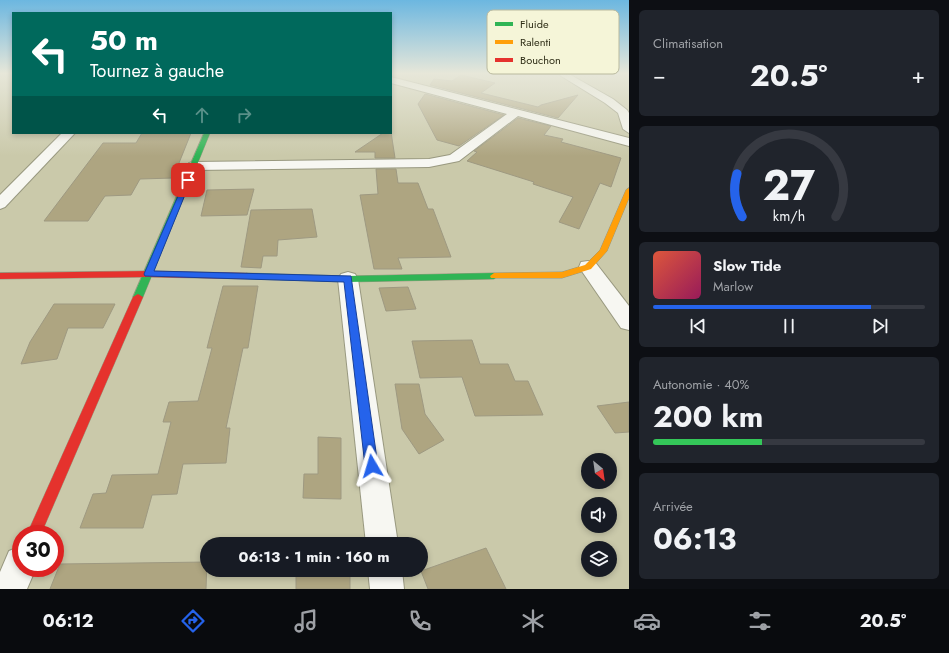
<!DOCTYPE html>
<html lang="fr">
<meta charset="utf-8">
<style>
:root{--surface:#171b24;--page:#20242c;--text:#f1f3f6;--muted:#9ea1a6;--line:#363941;--accent:#2563eb}
body{margin:0;font-family:Jost,sans-serif;background:var(--page);color:var(--text);height:100vh;display:flex;flex-direction:column;font-size:15px;white-space:nowrap}
*{box-sizing:border-box;margin:0}
p{font-size:13px;color:var(--muted)}
.icon{flex:none;width:22px;height:22px;fill:none;stroke:currentColor;stroke-width:2;stroke-linecap:round;stroke-linejoin:round}
.map{position:relative;flex:1;overflow:hidden}
.side{display:flex;flex-direction:column;gap:10px;padding:10px;background:#0d0f14;width:320px}
.side>*{flex:none}
.hud{position:absolute;left:12px;top:12px;width:380px;height:122px;border-radius:0px;box-shadow:0 2px 6px #0003;background:#00695c;color:#fff;overflow:hidden}
.needle{width:26px;rotate:151deg}
.tools{position:absolute;left:581px;top:453px;display:grid;gap:8px}
.tools a{display:grid;place-items:center;width:36px;height:36px;border-radius:50%;background:var(--surface);box-shadow:0 2px 6px #0003;font-size:20px}
.speed{position:absolute;left:12px;top:525px;display:flex;gap:8px;font-size:20px;font-weight:700;text-align:center}
.speed>*{display:grid;place-content:center;width:52px;height:52px;border-radius:50%;background:var(--surface);box-shadow:0 2px 6px #0003;line-height:1}
.speed .limit{border:6px solid #d22;background:#fff;color:#111}
.pin{position:absolute;display:grid;place-items:center;width:34px;height:34px;color:#fff;margin:-17px;border-radius:8px;box-shadow:0 2px 6px #0006}
.me{position:absolute;width:44px;margin:-22px;rotate:353deg;stroke-linejoin:round;filter:drop-shadow(0 0 3px #0008)}
.turn{display:flex;align-items:center;gap:14px;height:84px;padding:0 12px;font-size:18px}
.turn .icon{width:52px;height:52px;stroke-width:2.5}
.turn b{display:block;font-size:28px;line-height:34px}
.lanes{display:flex;align-items:center;height:38px;padding:0 12px;background:#0003;justify-content:center;gap:20px;direction:ltr}
.lanes .off{opacity:.35}
.big{font-size:30px;font-weight:700;line-height:1.1}
.side .card{flex:1;display:flex;flex-direction:column;justify-content:center;gap:6px;min-width:0;padding:0 14px;border-radius:6px;background:var(--page)}
.side .dial{align-items:center;gap:0}
.dial svg{height:104px;overflow:visible;fill:none;stroke:var(--line);stroke-width:7;stroke-linecap:round;text-anchor:middle}
.dial text{fill:var(--text);stroke:none}
.song{display:flex;align-items:center;gap:12px}
.cover{width:48px;height:48px;border-radius:6px;background:linear-gradient(135deg,hsl(10 70% 55%),hsl(330 70% 35%))}
.played{height:4px;border-radius:2px;background:linear-gradient(90deg,var(--accent) 80%,var(--line) 80%)}
.keys{display:flex;justify-content:space-around;direction:ltr}
.heat{display:flex;justify-content:space-between;align-items:center;font-size:22px;direction:ltr}
.charge{height:6px;border-radius:3px;background:linear-gradient(90deg,#34c759 40%,var(--line) 0)}
.trip{position:absolute;left:200px;top:537px;width:228px;height:40px;border-radius:20px;background:var(--surface);box-shadow:0 2px 6px #0003;font-weight:700;line-height:40px;text-align:center}
.tab-bar{display:flex;height:64px;justify-content:space-around;align-items:center;background:#090b0e;color:var(--muted)}
.tab-bar .icon{width:28px;height:28px}
.tab-bar .selected{color:var(--accent)}
.tab-bar b{font-size:18px;color:var(--text)}
main{display:flex;flex:1;min-height:0}
.map>svg:first-child{display:block}
.building{fill:#aea581;stroke:#9e9981}
.lines{fill:none;stroke-linecap:round;stroke-linejoin:round}
.street-casing{stroke:#98987f;stroke-width:2}
.fast-casing{stroke:#98987f;stroke-width:1}
.slow-casing{stroke:#98987f;stroke-width:1}
.jam-casing{stroke:#98987f;stroke-width:1}
.street{fill:#f7f7f2;fill-rule:evenodd}
.fast{fill:#30b455;fill-rule:evenodd}
.slow{fill:#ff9f0a;fill-rule:evenodd}
.jam{fill:#e5322d;fill-rule:evenodd}
.route{fill:#2563eb;stroke:#184099}
.key{fill:#f5f5d8;stroke:#b9b99e;stroke-width:1}
.key-label{font-size:11px;fill:#2e2d16}
</style>
<main>
<div class="map">
<svg width="629" height="589" viewBox="0 0 629 589">
<rect width="100%" height="100%" fill="#cac9aa"/>
<g class="building">
<path d="M461,75l34,8 -14,10 57,14 3,-2 37,-10 -20,23 -128,-33 4,-6 18,2z"/>
<path d="M425,94l79,21 -45,31 -22,-6 -19,-36z"/>
<path d="M518,118l33,8 -7,9 19,4 -2,3 60,16 -10,29 -11,-4 -21,46 -20,-7 14,-25 -40,-13 1,-2 -67,-21 10,-9 -3,-1z"/>
<path d="M391,132l4,26h-20v-6h-20l28,-19z"/>
<path d="M142,133h49l-18,45 -33,1 -9,16 -26,1 -17,25h-44l59,-78h33z"/>
<path d="M376,169h20l2,14h20l10,26h5l18,48 -53,1 4,11h-28l-14,-74 18,-1z"/>
<path d="M254,189l-7,26 -46,1 6,-26z"/>
<path d="M312,209l5,28 -39,3 -1,16h-14l-2,12 -20,-1 10,-57z"/>
<path d="M223,286h35l-10,62h-5l-17,80h4l-4,35 -43,1 -6,30 -25,1 -9,33h-63l13,-34 13,-1 6,-18 46,-1 13,-52h-8l6,-20 29,-1 14,-53h-5z"/>
<path d="M408,287l8,22 -30,2 -7,-23z"/>
<path d="M54,304h61l-12,24h-35l-11,31 -36,5 9,-22z"/>
<path d="M472,340l8,24h28l7,17h13l15,34 -68,1 -13,-39 -42,1 -8,-37z"/>
<path d="M395,384h24l6,30 19,26 -25,14 -17,-25z"/>
<path d="M629,402v30l-14,1 -18,-27z"/>
<path d="M318,437l23,1v61l-38,-1 1,-24h14z"/>
<path d="M486,548l20,41h-78l-7,-18z"/>
<path d="M207,562l-1,27h-156l10,-25z"/>
<rect x="296" y="570" width="54" height="19"/>
</g>
<g class="lines">
<g class="street-casing">
<g id="street">
<path d="M558,74h11l44,25 14,11 2,3v20l-6,-4 -5,-16 -13,-10z"/>
<path d="M391,77l238,61v8l-111,-30 -59,45 -30,6 -235,3 -5,-1 -2,-3 2,-3 5,-1 235,-3 21,-4 57,-41 -116,-31z"/>
<path d="M62,133h13l-70,74 -5,2v-14z"/>
<path d="M588,261l7,1 34,44v24l-8,-2 -42,-61 2,-5z"/>
<path d="M348,272l7,2 3,5 40,265h-32l-28,-265 3,-5z"/>
<path d="M21,546v22h15l-9,21h-27v-17l9,-21z"/>
<path d="M368,570h34l2,19h-34z"/>
</g>
</g>
<g class="fast-casing">
<g id="fast">
<path d="M204,133h6l-67,164 -5,3 -3,-1 -2,-2z"/>
<path d="M247,273l101,3 146,-3 4,3 -4,3 -146,3 -101,-3 -4,-3z"/>
</g>
</g>
<g class="slow-casing">
<path id="slow" d="M629,188v10l-22,53 -16,18 -29,9h-71l-1,-2 4,-3 68,-1 23,-7 15,-15 26,-60z"/>
</g>
<g class="jam-casing">
<g id="jam">
<path d="M148,271l99,2 4,3 -4,3 -99,-2 -148,2v-6z"/>
<path d="M138,294l5,3 -102,237h-14l106,-237z"/>
</g>
</g>
<use href="#street" class="street"/>
<use href="#fast" class="fast"/>
<use href="#slow" class="slow"/>
<use href="#jam" class="jam"/>
</g>
<linearGradient id="sky" x2="0" y2="1"><stop stop-color="#6cb7e0"/><stop offset="0.47" stop-color="#e7e7d9"/><stop offset="1" stop-color="#e7e7d9" stop-opacity="0"/></linearGradient>
<rect width="629" height="156" fill="url(#sky)"/>
<path class="route" d="M188,178l3,2 -37,91 197,5 27,190 -2,4 -4,2 -5,-2 -2,-4 -21,-184 -199,-6 -1,-2 41,-94z"/>
<rect x="487" y="10" width="132" height="64" rx="6" class="key"/>
<rect x="495" y="22" width="18" height="4" fill="#30b455"/>
<rect x="495" y="40" width="18" height="4" fill="#ff9f0a"/>
<rect x="495" y="58" width="18" height="4" fill="#e5322d"/>
<g class="key-label">
<text x="520" y="28">Fluide</text>
<text x="520" y="46">Ralenti</text>
<text x="520" y="64">Bouchon</text>
</g>
</svg>
<div class="tools">
<a><svg class="needle" viewBox="-14 -14 28 28"><path d="M0-13l5 13h-10z" fill="#e53935"/><path d="M0 13l5-13h-10z" fill="#9ea1a6"/></svg></a>
<a><svg class="icon" aria-label="sound" viewBox="0 0 24 24"><path d="M4 9h4l5-4v14l-5-4H4zM17 9q2 3 0 6"/></svg></a>
<a><svg class="icon" aria-label="layers" viewBox="0 0 24 24"><path d="M12 4l9 5-9 5-9-5zM3 14l9 5 9-5"/></svg></a>
</div>
<div class="speed"><div class="limit">30</div></div>
<div class="pin" style="left:188px;top:180px;background:#d93025"><svg class="icon" aria-label="arrive" viewBox="0 0 24 24"><path d="M6 21V4h12l-3 4 3 4H6"/></svg></div>
<svg class="me" style="left:372px;top:466px" viewBox="-20 -20 40 40"><path d="M0-17L14 15 0 8-14 15z" fill="#2563eb" stroke="#fff" stroke-width="4"/></svg>
<div class="trip">06:13 · 1 min · 160 m</div>
<div class="hud">
<div class="turn"><svg class="icon" aria-label="left" viewBox="0 0 24 24"><path d="M17 20v-9H6M10 6l-5 5 5 5"/></svg><div><b>50 m</b>Tournez à gauche</div></div>
<div class="lanes"><svg class="icon" aria-label="left" viewBox="0 0 24 24"><path d="M17 20v-9H6M10 6l-5 5 5 5"/></svg><svg class="icon off" aria-label="ahead" viewBox="0 0 24 24"><path d="M12 20V5M6 11l6-6 6 6"/></svg><svg class="icon off" aria-label="right" viewBox="0 0 24 24"><path d="M7 20v-9h11M14 6l5 5-5 5"/></svg></div>
</div>
</div>
<section class="side">
<div class="card"><p>Climatisation</p>
<div class="heat"><a>−</a><b class="big">20.5°</b><a>+</a></div>
</div>
<div class="card dial"><svg viewBox="0 0 100 80">
<path d="M14 69A42 42 0 1 1 86 69"/>
<path d="M14 69A42 42 0 0 1 10 36" stroke="#2563eb"/>
<text x="50" y="56" font-size="32" font-weight="700">27</text>
<text x="50" y="72" font-size="11">km/h</text>
</svg></div>
<div class="card">
<div class="song"><i class="cover"></i><div><b>Slow Tide</b><p>Marlow</p></div></div>
<div class="played"></div>
<div class="keys"><svg class="icon" aria-label="previous" viewBox="0 0 24 24"><path d="M18 5L8 12l10 7zM5 5v14"/></svg><svg class="icon" aria-label="pause" viewBox="0 0 24 24"><path d="M8 5v14M16 5v14"/></svg><svg class="icon" aria-label="next" viewBox="0 0 24 24"><path d="M6 5l10 7-10 7zM19 5v14"/></svg></div>
</div>
<div class="card"><p>Autonomie · 40%</p><b class="big">200 km</b><div class="charge"></div></div>
<div class="card"><p>Arrivée</p><b class="big">06:13</b></div>
</section>
</main>
<nav class="tab-bar">
<b>06:12</b>
<svg class="icon selected" aria-label="directions" viewBox="0 0 24 24"><path d="M12 3l9 9-9 9-9-9zM9 14v-3h6M13 9l2 2-2 2"/></svg>
<svg class="icon" aria-label="music" viewBox="0 0 24 24"><path d="M9 18V5l10-2v13"/><circle cx="6" cy="18" r="3"/><circle cx="16" cy="16" r="3"/></svg>
<svg class="icon" aria-label="phone" viewBox="0 0 24 24"><path d="M5 4h4l2 5-3 2q2 4 5 5l2-3 5 2v4C11 20 4 13 5 4z"/></svg>
<svg class="icon" aria-label="climate" viewBox="0 0 24 24"><path d="M12 3v18M4 7l16 10M4 17L20 7"/></svg>
<svg class="icon" aria-label="car" viewBox="0 0 24 24"><path d="M5 17H2v-5l4-1 3-4h7l3 4 3 1v5h-3M9 17h6M6 11h13"/><circle cx="7" cy="17" r="2"/><circle cx="17" cy="17" r="2"/></svg>
<svg class="icon" aria-label="filters" viewBox="0 0 24 24"><path d="M4 7h16M4 17h16"/><circle cx="9" cy="7" r="2"/><circle cx="15" cy="17" r="2"/></svg>
<b>20.5°</b>
</nav>
